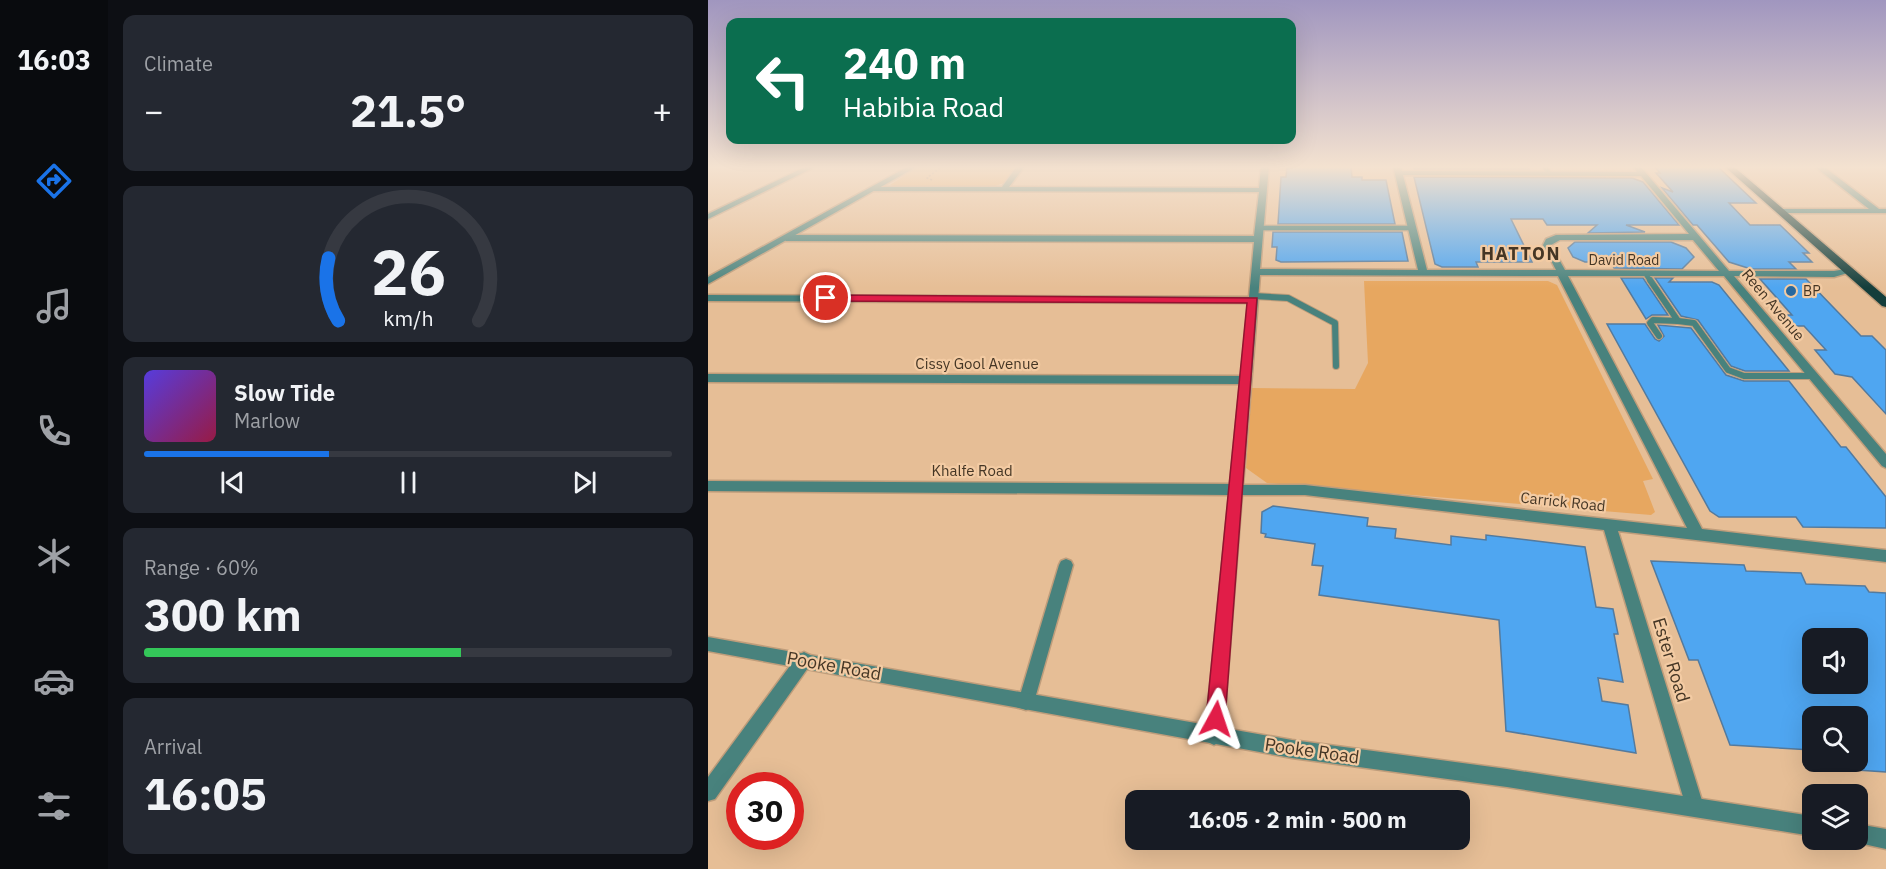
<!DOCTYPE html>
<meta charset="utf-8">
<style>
:root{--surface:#171b24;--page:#242831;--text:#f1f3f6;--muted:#9ea1a6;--line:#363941;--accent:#1a73e8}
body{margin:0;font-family:"IBM Plex Sans",sans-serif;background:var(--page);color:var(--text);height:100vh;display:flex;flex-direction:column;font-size:22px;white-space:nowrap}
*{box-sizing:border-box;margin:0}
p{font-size:20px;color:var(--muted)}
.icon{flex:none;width:33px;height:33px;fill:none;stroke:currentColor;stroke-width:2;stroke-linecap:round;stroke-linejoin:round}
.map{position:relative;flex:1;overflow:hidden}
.drawer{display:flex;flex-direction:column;gap:15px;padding:15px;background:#0d0f14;width:600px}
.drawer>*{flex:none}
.guide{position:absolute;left:18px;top:18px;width:570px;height:126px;border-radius:12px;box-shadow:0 6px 24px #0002;background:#0b6e4f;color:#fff;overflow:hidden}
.buttons{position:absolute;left:1094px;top:628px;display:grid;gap:12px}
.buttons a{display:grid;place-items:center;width:66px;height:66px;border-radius:12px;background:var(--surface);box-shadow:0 6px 24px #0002;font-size:30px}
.speed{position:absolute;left:18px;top:772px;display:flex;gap:12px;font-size:30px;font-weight:700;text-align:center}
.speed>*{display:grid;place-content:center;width:78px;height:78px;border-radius:50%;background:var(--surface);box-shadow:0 6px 24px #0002;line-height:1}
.speed .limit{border:9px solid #d22;background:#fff;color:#111}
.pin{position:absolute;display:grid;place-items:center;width:51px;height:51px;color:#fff;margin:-26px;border:3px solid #fff;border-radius:50%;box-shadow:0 2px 6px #0007}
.me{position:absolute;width:66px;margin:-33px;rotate:5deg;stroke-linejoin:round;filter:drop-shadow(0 0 4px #0008)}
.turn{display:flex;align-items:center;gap:21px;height:126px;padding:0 18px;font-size:27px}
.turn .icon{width:78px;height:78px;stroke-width:2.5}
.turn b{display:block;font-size:42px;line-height:51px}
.big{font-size:45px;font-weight:800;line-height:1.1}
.drawer .card{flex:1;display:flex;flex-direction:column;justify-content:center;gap:9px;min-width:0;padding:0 21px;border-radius:12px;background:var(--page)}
.drawer .dial{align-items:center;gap:0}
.dial svg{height:156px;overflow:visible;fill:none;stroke:var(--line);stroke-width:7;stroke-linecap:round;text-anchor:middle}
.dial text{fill:var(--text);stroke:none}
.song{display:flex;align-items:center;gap:18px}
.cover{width:72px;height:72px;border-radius:9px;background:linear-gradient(135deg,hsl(250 70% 55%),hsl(340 70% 35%))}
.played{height:6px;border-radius:3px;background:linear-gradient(90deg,var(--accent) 35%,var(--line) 35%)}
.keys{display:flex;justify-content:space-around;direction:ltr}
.heat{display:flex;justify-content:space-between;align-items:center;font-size:33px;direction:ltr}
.charge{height:9px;border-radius:4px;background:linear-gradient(90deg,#34c759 60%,var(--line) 0)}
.trip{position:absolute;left:417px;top:790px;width:345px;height:60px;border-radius:12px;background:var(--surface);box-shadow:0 6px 24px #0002;font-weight:800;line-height:60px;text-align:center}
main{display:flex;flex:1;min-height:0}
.tab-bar{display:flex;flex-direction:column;width:108px;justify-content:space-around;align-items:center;background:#090b0e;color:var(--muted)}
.tab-bar .icon{width:42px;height:42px}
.tab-bar .current{color:var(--accent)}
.tab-bar b{font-size:27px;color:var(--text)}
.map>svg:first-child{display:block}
.green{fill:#e7a760}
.building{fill:#4fa6f1;stroke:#547a9d;stroke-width:1.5;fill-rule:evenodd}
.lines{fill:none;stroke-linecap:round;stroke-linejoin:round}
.service-far1-casing{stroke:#bf9d7b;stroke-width:7}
.service-casing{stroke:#bf9d7b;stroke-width:8}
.minor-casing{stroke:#bf9d7b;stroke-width:3}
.tertiary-casing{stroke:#bf9d7b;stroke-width:3}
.primary-casing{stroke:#bf9d7b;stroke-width:3}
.path{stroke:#967b5e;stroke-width:1.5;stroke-dasharray:2 2;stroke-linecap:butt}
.service-far1{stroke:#48827d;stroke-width:4.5}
.service{stroke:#48827d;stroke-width:6}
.minor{fill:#48827d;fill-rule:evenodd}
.tertiary{fill:#48827d;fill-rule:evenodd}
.primary{fill:#143e3b;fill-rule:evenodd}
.route{fill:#e11d48;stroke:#92132f;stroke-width:1.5}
.poi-dot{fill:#28689e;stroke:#f3cba3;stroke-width:2}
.labels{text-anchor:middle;stroke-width:4.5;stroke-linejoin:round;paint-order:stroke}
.far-street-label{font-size:14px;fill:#453625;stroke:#f3cba3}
.far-poi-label{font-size:14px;fill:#453625;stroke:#f3cba3;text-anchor:start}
.street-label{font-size:15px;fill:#453625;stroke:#f3cba3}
.far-district-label{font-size:18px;font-weight:bold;letter-spacing:1.5px;fill:#453625;stroke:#f3cba3}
.near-street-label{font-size:18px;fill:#453625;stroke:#f3cba3}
</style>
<main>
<nav class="tab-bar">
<b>16:03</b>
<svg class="icon current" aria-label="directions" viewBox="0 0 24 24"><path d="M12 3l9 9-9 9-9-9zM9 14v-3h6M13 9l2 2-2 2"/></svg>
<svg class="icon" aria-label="music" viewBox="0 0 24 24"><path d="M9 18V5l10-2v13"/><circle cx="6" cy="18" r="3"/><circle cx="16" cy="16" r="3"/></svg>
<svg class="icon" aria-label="phone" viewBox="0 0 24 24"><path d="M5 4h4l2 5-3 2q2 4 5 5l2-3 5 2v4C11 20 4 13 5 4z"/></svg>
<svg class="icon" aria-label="climate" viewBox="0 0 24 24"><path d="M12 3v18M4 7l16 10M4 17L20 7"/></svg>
<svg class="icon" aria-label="car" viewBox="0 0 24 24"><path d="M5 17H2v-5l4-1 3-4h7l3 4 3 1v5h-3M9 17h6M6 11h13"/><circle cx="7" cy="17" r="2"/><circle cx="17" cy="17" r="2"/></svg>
<svg class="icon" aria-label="filters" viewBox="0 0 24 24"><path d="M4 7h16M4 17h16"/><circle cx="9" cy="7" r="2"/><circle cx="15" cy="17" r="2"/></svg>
</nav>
<section class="drawer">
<div class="card"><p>Climate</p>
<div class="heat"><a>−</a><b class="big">21.5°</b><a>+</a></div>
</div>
<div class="card dial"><svg viewBox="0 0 100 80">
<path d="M14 69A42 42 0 1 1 86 69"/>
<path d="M14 69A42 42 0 0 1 9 37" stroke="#1a73e8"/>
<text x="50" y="56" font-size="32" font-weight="700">26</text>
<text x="50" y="72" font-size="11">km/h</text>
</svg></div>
<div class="card">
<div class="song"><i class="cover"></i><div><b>Slow Tide</b><p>Marlow</p></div></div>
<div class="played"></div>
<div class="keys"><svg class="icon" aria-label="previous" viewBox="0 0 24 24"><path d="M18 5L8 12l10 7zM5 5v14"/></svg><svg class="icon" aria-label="pause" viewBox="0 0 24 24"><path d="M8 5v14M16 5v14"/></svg><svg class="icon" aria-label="next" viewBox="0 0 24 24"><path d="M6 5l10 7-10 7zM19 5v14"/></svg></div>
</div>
<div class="card"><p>Range · 60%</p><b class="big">300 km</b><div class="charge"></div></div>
<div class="card"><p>Arrival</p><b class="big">16:05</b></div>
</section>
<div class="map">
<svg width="1178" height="869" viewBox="0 0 1178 869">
<rect width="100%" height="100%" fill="#e6be96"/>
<g class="green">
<path d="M211,166h98l-13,17 -12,4h-96l-6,-2z"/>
<path d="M656,281h184l9,4 96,194 -10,2 12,31 -4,3 -384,-32 -21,-15 6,-80 103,1 13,-26z"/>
</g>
<g class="building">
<path d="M579,166h64l1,11h10v3h24l9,44h-117l3,-47h5z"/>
<path d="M706,166h113l2,3h-115z"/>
<path d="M946,166h63l39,37h-27l21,22h30l29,28h-6l9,9h-23l7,7h-45l-22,-7 -32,-37h-4l-31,-37 11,4 -17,-19h4z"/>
<path d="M706,177l218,1 11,4 36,43h-53l19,7 -57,1 9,-8h-50l-4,-6h-32l21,43h-56l2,5h-36l-7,-3z"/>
<path d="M565,232h129l6,29 -127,1 -5,-2 1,-13h-5z"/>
<path d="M867,242h96l15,6 8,9 -12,12 -68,-1 -3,-6h-26l-12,-5 -5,-9z"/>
<path d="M913,278h22l25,37h-16l-6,4z"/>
<path d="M947,278h18l-4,4h43l7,3 70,86h-44l-14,-5 -33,-46 -17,-4z"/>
<path d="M1052,279h46l55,57h11l14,14v64l-34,-37 -17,-3 -20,-24h11l-22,-24h-14l-10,-11h12z"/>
<path d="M899,324h38l10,15 4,2 5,-5 -6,-11 33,3 35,47 18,6h45l52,66h5l40,50v31l-83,-1 -7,-10h-77l-9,-6z"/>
<path d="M565,506l95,12 -1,8 29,3 -1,9 56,7v-9l35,4v-5l99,12 11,60 17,2 5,25h-4l9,48 -25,-4 4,23 26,4 8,48 -130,-22 -7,-111 -180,-25 4,-29 -11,-1 3,-21 -50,-7 1,-3 -5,-1 1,-21z"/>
<path d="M943,561l93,4 2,6 55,2 5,11 59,2 4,6 17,1v179l-29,-2v-53h-45v33l-82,-5 -32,-85h-9zM1104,639h45v45h-45z"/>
</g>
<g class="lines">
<g class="service-far1-casing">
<g id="service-far1">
<path d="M836,166l5,7"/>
<path d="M552,228h153"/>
<path d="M937,273l6,9"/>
</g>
</g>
<g class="service-casing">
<g id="service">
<path d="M942,280l28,41 -25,-1 -3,3 9,13"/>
<path d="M546,296l34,2 47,25 1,43"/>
<path d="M970,321l16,2 34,47 16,6h69"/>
</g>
</g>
<g class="minor-casing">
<g id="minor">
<path d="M99,166h10l-109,53v-5z"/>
<path d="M309,166h8l-16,21 250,1 2,-22h8l-9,103 158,1 -25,-104h8l1,5 235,1 -5,-6h8l89,105h105l17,-3v4l-17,5 -100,-1 152,178v14l-4,-2 -158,-190h-156l134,253 184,21v12l-268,-31 86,276 -2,7 -7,2 -7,-2 -2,-7 -82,-277 -299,-35h-63l-19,241 -3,6 -6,3 -6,-3 -3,-6 24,-241 -521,-4v-10l522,3 10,-100 -532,-2v-8l533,2 7,-73 -540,-2v-6l541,2 5,-55 -468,-1 -4,-3 4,-3 468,1 5,-44 -385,-1 -4,-2 4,-2h128zM695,175l238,1 48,58 -133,1 -10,4 -3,6 13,25h-129zM852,240h133l26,31 -154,-1 -14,-25zM552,275l298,1 129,252 -382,-43h-62z"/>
<path d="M1106,166h9l56,43h7v4h-108l-1,-2 4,-2h88z"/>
<path d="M358,559l5,2 2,4 -39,137 -2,6 -6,2 -6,-2 -2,-6 41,-137 2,-4z"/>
<path d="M96,652l6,3 2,5 -2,5 -95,134 -7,2v-24l90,-122z"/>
</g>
</g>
<g class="tertiary-casing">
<g id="tertiary">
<path d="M201,166h9l-210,118v-7z"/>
<path d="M0,637l584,103 215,29 305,47v20l-305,-49 -215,-29 -584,-107z"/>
<path d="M1149,824l29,5v20l-36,-8 7,-1z"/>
</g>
</g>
<g class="primary-casing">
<path id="primary" d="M1016,166h9l153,131v10l-4,-1z"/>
</g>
<path class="path" d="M224,180l-5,-2 15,-12"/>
<use href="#service-far1" class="service-far1"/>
<use href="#service" class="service"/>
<use href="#minor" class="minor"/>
<use href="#tertiary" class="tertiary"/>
<use href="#primary" class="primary"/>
</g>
<linearGradient id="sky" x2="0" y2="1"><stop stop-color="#a096bf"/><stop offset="0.58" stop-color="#f4e2d0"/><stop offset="1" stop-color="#f4e2d0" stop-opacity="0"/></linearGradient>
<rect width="1178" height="288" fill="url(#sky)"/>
<path class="route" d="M118,295l431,3 -32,421 -3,7 -6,3 -7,-3 -3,-7 41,-416 -424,-2 -2,-3z"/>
<circle class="poi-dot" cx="1083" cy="291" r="6"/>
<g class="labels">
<g class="far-street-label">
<text x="916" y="265">David Road</text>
</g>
<g class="far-poi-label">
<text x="1095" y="296">BP</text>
</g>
<g class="street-label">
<text transform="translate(1065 305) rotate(50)" y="5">Reen Avenue</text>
<text x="269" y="369">Cissy Gool Avenue</text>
<text x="264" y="476">Khalfe Road</text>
<text transform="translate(855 502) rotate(6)" y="5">Carrick Road</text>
</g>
<g class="far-district-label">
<text x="813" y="260">HATTON</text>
</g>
<g class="near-street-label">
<text transform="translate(963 660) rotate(73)" y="6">Ester Road</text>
<text transform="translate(126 666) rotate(10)" y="6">Pooke Road</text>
<text transform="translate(604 751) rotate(8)" y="6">Pooke Road</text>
</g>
</g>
</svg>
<div class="buttons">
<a><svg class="icon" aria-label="sound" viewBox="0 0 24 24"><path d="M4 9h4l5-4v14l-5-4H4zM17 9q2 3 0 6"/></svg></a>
<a><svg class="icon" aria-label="search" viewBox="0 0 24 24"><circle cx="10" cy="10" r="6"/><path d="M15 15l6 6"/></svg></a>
<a><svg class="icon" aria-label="layers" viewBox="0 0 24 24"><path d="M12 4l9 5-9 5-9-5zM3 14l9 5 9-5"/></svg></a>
</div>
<div class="speed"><div class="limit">30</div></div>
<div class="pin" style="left:118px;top:298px;background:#d93025"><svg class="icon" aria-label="arrive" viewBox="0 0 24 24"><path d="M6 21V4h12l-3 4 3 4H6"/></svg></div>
<svg class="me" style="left:508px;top:719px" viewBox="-20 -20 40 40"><path d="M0-17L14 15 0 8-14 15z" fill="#e11d48" stroke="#fff" stroke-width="4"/></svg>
<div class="trip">16:05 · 2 min · 500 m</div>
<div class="guide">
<div class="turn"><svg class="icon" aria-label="left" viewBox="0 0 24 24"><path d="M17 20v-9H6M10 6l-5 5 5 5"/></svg><div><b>240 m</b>Habibia Road</div></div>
</div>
</div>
</main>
